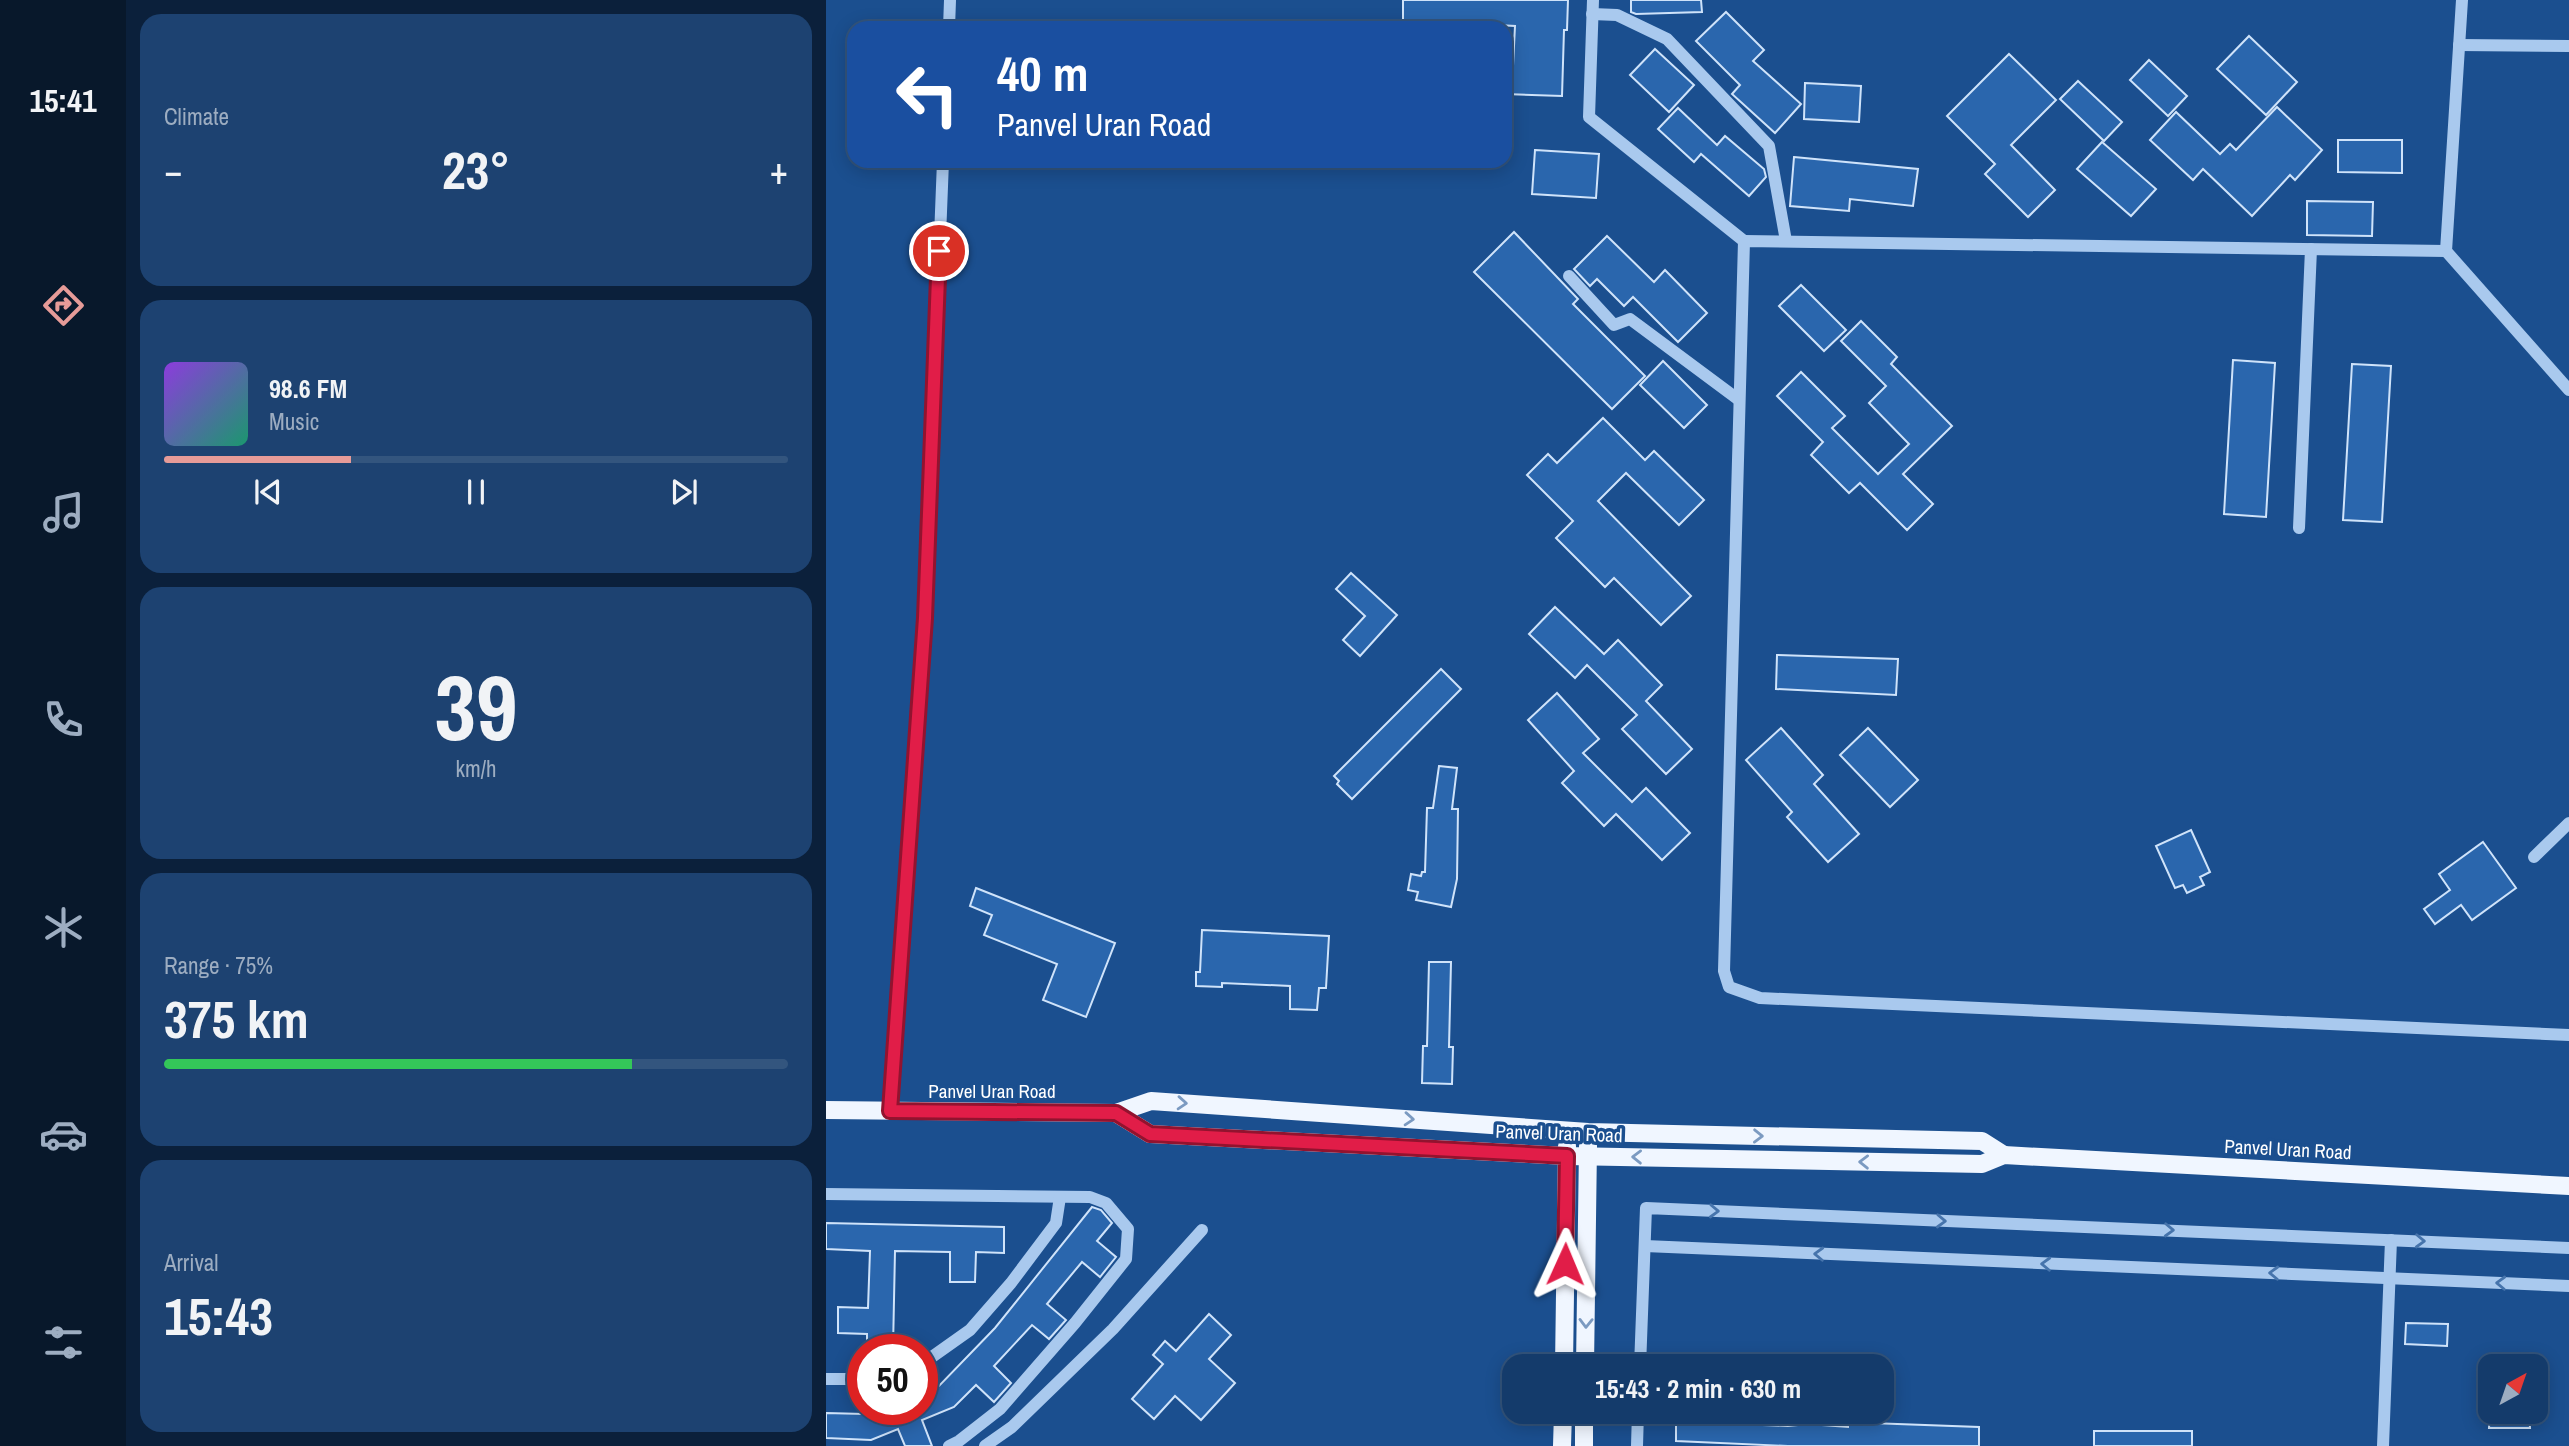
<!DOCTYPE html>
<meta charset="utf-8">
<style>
:root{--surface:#143b6b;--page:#1d4271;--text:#f1f3f6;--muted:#9dadc1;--line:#33557e;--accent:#e69b98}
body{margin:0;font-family:"Archivo Narrow",sans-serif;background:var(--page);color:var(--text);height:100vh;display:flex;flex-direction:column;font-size:26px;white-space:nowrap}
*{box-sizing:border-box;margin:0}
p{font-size:23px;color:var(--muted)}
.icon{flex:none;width:38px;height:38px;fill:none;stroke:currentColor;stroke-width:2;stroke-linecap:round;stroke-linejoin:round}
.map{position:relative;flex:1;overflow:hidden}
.side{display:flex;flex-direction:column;gap:14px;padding:14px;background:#0b203b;width:700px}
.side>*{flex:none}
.guide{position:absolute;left:21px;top:21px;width:665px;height:147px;border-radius:21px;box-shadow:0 4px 18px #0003,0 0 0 2px var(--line);background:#1a4fa0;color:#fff;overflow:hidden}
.needle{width:46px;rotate:40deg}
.fabs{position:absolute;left:1652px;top:1354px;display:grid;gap:14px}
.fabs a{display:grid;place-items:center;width:70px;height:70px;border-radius:14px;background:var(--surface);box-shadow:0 4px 18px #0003,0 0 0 2px var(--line);font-size:35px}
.speed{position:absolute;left:21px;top:1334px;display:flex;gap:14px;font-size:35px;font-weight:700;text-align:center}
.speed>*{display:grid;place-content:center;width:91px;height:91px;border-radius:50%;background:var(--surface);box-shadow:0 4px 18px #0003,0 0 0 2px var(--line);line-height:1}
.speed .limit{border:10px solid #d22;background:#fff;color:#111}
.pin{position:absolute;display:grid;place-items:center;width:60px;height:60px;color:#fff;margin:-30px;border:4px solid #fff;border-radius:50%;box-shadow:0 2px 7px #0007}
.me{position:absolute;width:77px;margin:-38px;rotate:1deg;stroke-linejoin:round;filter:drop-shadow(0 0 5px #0008)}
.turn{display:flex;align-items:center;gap:24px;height:147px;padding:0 35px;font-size:32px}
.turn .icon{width:91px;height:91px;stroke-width:2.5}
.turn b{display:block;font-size:49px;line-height:60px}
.big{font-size:52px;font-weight:700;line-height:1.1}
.side .tile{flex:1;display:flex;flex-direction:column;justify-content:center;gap:10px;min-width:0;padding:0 24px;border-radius:21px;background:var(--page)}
.side .dial{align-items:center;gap:0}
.dial b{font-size:91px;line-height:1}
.song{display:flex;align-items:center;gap:21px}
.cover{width:84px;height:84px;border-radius:10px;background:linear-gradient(135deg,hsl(270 70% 55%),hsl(160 70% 35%))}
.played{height:7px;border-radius:4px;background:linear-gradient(90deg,var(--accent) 30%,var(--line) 30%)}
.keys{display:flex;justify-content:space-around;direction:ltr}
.heat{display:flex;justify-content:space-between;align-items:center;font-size:38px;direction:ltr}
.charge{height:10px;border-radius:5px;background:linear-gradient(90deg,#34c759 75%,var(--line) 0)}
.trip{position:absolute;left:676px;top:1354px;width:392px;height:70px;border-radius:21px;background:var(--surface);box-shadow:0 4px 18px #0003,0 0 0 2px var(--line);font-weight:700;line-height:70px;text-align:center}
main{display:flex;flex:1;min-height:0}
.menu{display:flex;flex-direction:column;width:126px;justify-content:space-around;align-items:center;background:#08182b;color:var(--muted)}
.menu .icon{width:49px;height:49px}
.menu .on{color:var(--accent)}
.menu b{font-size:32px;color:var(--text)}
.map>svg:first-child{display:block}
.building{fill:#2a66ad;stroke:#cfe3fa;stroke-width:2}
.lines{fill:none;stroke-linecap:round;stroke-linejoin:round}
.minor{stroke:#a9c9ee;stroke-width:12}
.major{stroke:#f0f6ff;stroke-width:18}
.oneway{stroke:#7b9ac1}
.oneway2{stroke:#4674ac}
.route-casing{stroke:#92132f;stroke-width:18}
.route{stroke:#e11d48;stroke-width:12}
.labels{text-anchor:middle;stroke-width:7;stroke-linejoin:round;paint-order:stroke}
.street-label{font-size:19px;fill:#fff;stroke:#1b4f8f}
</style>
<main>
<nav class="menu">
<b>15:41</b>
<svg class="icon on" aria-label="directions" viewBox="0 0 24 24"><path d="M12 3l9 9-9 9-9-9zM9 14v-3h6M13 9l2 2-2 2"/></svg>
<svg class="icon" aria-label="music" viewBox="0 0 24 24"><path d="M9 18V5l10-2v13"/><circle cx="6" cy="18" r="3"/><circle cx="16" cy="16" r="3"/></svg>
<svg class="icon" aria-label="phone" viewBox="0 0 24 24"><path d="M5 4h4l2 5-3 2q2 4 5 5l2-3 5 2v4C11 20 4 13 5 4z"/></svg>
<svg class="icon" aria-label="climate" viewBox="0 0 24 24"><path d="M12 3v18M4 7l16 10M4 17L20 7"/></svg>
<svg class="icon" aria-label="car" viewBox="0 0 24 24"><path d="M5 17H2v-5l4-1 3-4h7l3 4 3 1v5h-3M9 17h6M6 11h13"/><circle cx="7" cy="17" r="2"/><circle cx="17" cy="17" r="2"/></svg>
<svg class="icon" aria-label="filters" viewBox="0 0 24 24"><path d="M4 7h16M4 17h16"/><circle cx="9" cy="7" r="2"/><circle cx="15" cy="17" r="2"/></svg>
</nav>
<section class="side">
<div class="tile"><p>Climate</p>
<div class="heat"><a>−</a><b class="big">23°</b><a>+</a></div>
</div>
<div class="tile">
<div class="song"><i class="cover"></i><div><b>98.6 FM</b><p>Music</p></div></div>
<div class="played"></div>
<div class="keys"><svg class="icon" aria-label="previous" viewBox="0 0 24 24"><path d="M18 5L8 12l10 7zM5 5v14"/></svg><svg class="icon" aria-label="pause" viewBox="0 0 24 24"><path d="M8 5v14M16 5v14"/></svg><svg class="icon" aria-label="next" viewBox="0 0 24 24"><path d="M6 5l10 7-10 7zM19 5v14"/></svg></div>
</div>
<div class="tile dial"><b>39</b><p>km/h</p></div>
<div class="tile"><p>Range · 75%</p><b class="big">375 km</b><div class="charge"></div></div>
<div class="tile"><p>Arrival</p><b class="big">15:43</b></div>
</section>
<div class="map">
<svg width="1743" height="1446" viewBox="0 0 1743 1446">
<rect width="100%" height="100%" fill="#1b4f8f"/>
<g class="building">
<path d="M577,0h165l-1,30h-3l-2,66 -57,-2v-28h8l2,-40 -112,-6z"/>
<path d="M805,0h70l1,12 -66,2 -5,-2z"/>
<path d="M900,12l38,38 -11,11 48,43 -26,29 -43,-39 8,-9 -44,-44z"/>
<path d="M1423,36l48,46 -31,33 -49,-46z"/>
<path d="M829,49l39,36 -25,27 -39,-37z"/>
<path d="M1183,54l47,46 -45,45 44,45 -27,27 -43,-43 10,-10 -48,-48z"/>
<path d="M1323,60l38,36 -19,20 -38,-36z"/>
<path d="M1252,81l44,41 -18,19 -44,-42z"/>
<path d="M979,83l56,3 -2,36 -55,-3z"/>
<path d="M1451,107l45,43 -27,30 -5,-5 -38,41 -49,-47 -10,11 -43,-40 26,-28 44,42 10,-10 6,6z"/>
<path d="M852,108l39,37 8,-9 39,33 2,8 -17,19 -48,-42 -7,8 -36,-33z"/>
<path d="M1512,140h64v33l-64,-1z"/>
<path d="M1276,142l54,47 -25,27 -54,-47z"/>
<path d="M709,150l64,4 -3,44 -64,-4z"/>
<path d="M968,157l124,12 -5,37 -63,-7 -1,12 -59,-5z"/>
<path d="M1481,201l66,1 -1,34 -65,-1z"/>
<path d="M688,232l64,67 -5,5 72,72 -33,33 -138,-137z"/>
<path d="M781,236l47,46 11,-12 42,43 -29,29 -45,-45 -9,9 -27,-27 -7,7 -16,-17z"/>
<path d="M975,285l45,45 -22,21 -45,-45z"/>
<path d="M1035,321l36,36 -6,7 61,62 -49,48 30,30 -26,26 -47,-47 -11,10 -38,-38 12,-13 -46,-46 24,-24 44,44 -13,12 46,46 31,-30 -40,-41 17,-17 -45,-45z"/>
<path d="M1407,360l42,3 -9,154 -42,-3z"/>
<path d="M837,361l44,44 -23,23 -44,-43z"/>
<path d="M1526,364l39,2 -9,156 -39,-2z"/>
<path d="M777,418l42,42 9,-9 50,49 -25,25 -53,-52 -28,28 93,95 -30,29 -47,-47 -9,9 -49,-49 17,-17 -46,-46 21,-21 9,9z"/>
<path d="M525,573l46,42 -37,41 -17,-16 22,-24 -29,-27z"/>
<path d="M729,607l49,47 14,-14 44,45 -16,16 46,48 -26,25 -44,-45 15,-14 -50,-50 -12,13 -46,-44z"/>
<path d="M951,655l121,4 -2,36 -120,-6z"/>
<path d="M615,669l20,20 -109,110 -15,-15 2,-3 -5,-5z"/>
<path d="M731,693l42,46 -16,14 49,49 14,-14 44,45 -28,27 -46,-46 -12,12 -42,-43 12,-12 -46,-51z"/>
<path d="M955,728l42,47 -9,9 45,50 -31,28 -41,-45 5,-5 -46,-52z"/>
<path d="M1042,728l50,52 -28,27 -50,-52z"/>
<path d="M613,766l18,2 -5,41h6l-1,70 -6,28 -35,-7 2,-8 -10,-2 3,-16 10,2 1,-4h3l2,-64h6z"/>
<path d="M1365,830l19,42 -10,5 4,8 -17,8 -4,-8 -8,3 -19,-42z"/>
<path d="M1657,842l33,46 -44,32 -11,-15 -26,19 -11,-15 26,-19 -11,-16z"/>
<path d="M150,888l139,55 -29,74 -43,-17 14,-36 -73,-29 8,-20 -22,-9z"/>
<path d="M376,930l127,6 -3,52h-7l-2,22 -27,-1v-23l-68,-3v4l-26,-1v-14h4z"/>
<path d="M603,962h22l-2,85h4l-1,37 -30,-1 1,-37h4z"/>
<path d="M266,1207l9,3 11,13 -15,18 19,16 -16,20 -18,-15 -35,42 19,16 -17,19 -17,-14 -38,41 17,17 -17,19 -18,-17 -22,22 -32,13 10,26h-27l-7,-17 -27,11 -45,-2v-25l38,1 14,-5h44v-17l17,-6 56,-58z"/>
<path d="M0,1223l178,4v26l-28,-1 -1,30h-25v-30l-55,-1 -2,98h-26v-15l-29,-1v-26l30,1 2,-57 -44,-2z"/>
<path d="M383,1314l22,21 -22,24 26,24 -34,37 -26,-24 -21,23 -22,-20 31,-35 -10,-9 12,-14 11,10z"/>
<path d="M1580,1323l42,1 -1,22 -42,-2z"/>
<path d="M1664,1412h39l1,16h-41z"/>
<path d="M850,1420l64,2v2l48,2 20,-2 40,3v-4h22l109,4v19h-191l-112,-5z"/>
<rect x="1268" y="1431" width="98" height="15"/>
</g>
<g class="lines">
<g class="minor">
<path d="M767,0l-4,117 155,124"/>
<path d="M1636,0l-16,251 123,139"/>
<path d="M766,14l25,1 50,24 102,107 17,95"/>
<path d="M123,28l1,-28"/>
<path d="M1633,45l110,1"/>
<path d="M1620,251l-702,-10 -20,730 5,16 31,11 809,37"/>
<path d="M743,276l45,49 16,-6 109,81"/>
<path d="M1473,528l12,-279"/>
<path d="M1708,857l35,-34"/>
<path d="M64,1111l35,-493 18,-457"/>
<path d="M0,1194l264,3 16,6 22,26 -2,30 -51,64 -75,86 -41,32 -10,5"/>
<path d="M819,1246l924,40"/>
<path d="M96,1364l48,-34 41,-47 45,-60 4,-26"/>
<path d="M814,1367l6,-159 923,40"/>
<path d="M0,1379h37"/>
<path d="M159,1446l27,-19 101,-98 89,-99"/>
<path d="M811,1446l1,-34"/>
<path d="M1557,1446l8,-206"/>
</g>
<g class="major">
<path d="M0,1110l290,3 35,-12 437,31 394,9 22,14"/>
<path d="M290,1113l34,21 417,22 415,8 22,-9 565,31"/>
<path d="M738,1367l3,-221"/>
<path d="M759,1367l3,-221"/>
<path d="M736,1446l1,-34"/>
<path d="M758,1446v-34"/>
</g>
</g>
<defs><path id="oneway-chevron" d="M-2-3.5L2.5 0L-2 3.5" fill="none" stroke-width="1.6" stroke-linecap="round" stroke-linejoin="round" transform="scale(1.75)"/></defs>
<g class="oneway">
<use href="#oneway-chevron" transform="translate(356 1103) rotate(4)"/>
<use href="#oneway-chevron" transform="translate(583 1119) rotate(4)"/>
<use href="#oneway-chevron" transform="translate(932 1136) rotate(1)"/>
<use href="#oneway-chevron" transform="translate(811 1157) rotate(-179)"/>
<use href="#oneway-chevron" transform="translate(1038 1162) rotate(-179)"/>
<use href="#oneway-chevron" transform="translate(760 1323) rotate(91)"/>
</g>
<g class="oneway2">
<use href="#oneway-chevron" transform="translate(888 1211) rotate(2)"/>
<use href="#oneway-chevron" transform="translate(1115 1221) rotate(2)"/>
<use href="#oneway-chevron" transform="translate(1343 1230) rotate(2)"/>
<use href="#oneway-chevron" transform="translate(1594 1241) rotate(2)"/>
<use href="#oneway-chevron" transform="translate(993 1254) rotate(-178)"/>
<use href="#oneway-chevron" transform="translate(1220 1264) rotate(-178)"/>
<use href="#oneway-chevron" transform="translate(1448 1273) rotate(-178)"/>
<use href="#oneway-chevron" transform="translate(1675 1283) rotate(-178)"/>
</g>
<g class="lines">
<g class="route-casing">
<path id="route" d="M113,251l-14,367 -35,493 226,2 34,21 417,22 -2,108"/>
</g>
<use href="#route" class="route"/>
</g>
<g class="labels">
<g class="street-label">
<text x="166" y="1098">Panvel Uran Road</text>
<text transform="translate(733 1133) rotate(2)" y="7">Panvel Uran Road</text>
<text transform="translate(1462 1149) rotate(3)" y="7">Panvel Uran Road</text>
</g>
</g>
</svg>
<div class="fabs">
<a><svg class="needle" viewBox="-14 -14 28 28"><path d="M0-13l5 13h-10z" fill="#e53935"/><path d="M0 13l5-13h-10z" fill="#9dadc1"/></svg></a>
</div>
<div class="speed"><div class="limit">50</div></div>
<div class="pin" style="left:113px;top:251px;background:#d93025"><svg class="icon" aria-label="arrive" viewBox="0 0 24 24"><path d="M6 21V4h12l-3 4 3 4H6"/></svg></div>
<svg class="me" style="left:739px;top:1264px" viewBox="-20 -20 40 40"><path d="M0-17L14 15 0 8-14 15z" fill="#e11d48" stroke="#fff" stroke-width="4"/></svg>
<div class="trip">15:43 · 2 min · 630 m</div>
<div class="guide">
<div class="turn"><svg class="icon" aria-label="left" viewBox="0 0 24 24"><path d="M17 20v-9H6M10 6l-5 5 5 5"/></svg><div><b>40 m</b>Panvel Uran Road</div></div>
</div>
</div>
</main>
